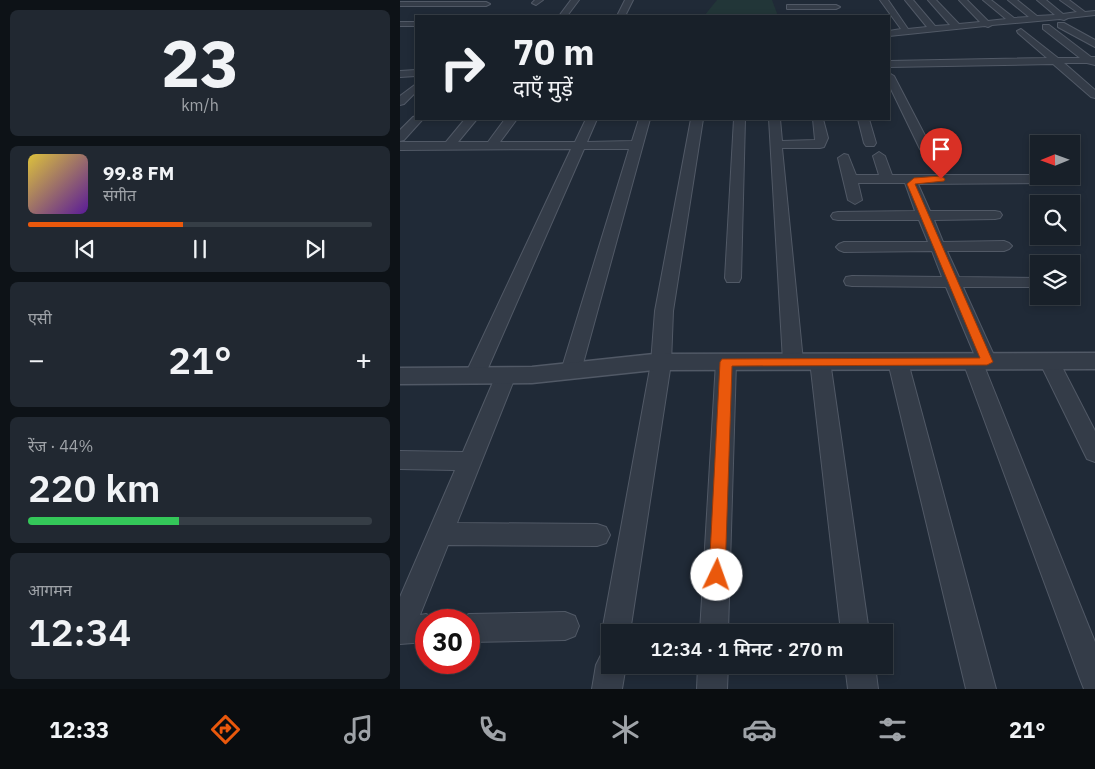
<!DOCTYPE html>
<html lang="hi">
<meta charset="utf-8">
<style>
:root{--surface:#182029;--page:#212831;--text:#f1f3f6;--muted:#9fa3a8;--line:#363e46;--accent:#ea580c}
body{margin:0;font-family:"IBM Plex Sans","Noto Sans Devanagari",sans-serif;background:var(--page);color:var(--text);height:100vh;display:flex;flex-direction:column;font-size:19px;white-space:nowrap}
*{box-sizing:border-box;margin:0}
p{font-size:16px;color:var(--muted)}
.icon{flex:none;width:28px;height:28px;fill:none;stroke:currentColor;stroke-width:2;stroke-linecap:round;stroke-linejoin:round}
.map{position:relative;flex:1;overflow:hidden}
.details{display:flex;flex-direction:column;gap:10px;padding:10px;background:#0d1217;width:400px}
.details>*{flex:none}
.banner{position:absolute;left:15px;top:15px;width:475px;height:105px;border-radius:0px;box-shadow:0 2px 8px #0003,0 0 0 1px var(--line);background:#182029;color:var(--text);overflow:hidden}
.needle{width:32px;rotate:269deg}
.tools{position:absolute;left:630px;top:135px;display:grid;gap:10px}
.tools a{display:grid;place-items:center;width:50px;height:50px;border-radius:0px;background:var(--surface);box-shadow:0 2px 8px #0003,0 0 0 1px var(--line);font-size:25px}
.speed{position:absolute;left:15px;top:609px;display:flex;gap:10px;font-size:25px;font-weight:700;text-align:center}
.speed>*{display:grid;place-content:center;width:65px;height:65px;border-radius:50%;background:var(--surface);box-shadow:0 2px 8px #0003,0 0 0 1px var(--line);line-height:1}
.speed .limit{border:8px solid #d22;background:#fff;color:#111}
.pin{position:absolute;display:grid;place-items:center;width:42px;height:42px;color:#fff;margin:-51px -21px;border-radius:50% 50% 50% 0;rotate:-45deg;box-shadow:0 0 5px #0007}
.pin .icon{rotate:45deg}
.me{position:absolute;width:55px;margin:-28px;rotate:3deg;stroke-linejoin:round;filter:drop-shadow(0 0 4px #0008)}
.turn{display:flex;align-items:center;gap:18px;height:105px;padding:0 15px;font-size:22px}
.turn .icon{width:65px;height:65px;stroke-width:2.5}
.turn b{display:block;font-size:35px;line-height:42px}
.big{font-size:38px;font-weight:600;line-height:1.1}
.details .widget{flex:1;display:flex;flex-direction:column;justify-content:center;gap:8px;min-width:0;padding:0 18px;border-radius:8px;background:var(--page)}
.details .dial{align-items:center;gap:0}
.dial b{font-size:65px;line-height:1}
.song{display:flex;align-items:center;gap:15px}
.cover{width:60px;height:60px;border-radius:8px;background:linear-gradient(135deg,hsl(50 70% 55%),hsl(270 70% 35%))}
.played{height:5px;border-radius:2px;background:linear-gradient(90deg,var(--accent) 45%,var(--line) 45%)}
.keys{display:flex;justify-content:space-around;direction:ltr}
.heat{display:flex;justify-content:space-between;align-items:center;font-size:28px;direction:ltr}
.charge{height:8px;border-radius:4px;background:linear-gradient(90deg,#34c759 44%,var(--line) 0)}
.trip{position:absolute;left:201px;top:624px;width:292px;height:50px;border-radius:0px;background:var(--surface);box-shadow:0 2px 8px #0003,0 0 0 1px var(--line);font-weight:600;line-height:50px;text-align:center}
.tab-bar{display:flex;height:80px;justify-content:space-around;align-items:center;background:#0a0d10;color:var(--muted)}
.tab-bar .icon{width:35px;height:35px}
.tab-bar .on{color:var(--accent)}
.tab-bar b{font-size:22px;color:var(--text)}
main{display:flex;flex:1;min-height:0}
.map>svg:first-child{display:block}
.green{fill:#223638}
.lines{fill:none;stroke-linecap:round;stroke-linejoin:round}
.minor-casing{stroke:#515966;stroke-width:2}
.tertiary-casing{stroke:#515966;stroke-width:3}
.minor{fill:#343c48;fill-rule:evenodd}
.tertiary{fill:#343c48;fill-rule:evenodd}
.route{fill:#ea580c;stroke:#983908}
</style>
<main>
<section class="details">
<div class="widget dial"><b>23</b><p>km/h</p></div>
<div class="widget">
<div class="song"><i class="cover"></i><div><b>99.8 FM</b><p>संगीत</p></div></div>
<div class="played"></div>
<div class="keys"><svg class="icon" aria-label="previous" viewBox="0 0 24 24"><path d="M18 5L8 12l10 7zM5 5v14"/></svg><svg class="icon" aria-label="pause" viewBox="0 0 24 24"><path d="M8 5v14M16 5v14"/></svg><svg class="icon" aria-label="next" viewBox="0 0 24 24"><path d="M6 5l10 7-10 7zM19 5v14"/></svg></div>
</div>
<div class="widget"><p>एसी</p>
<div class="heat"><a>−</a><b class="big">21°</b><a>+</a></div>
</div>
<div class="widget"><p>रेंज · 44%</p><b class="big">220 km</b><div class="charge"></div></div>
<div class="widget"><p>आगमन</p><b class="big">12:34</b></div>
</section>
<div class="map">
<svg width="695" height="689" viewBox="0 0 695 689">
<rect width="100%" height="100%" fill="#202a37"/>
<path class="green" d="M317,0h55l6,16h-74z"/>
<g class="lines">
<g class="minor-casing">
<g id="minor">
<path d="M135,0h8l-7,5 -4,-2z"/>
<path d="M171,0h8l-12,16h-8z"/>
<path d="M225,0h8l-8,16h-8z"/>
<path d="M480,0h8l20,29 19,-2 -22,-27h8l22,26 15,-1 -22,-25h8l23,24 21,-2 -21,-22h8l21,21 18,-2 -23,-19h8l23,18 15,-1 -21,-17h9l20,16 18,-1 -18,-15h9l17,14 14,-2 -17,-12h9l16,12 10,-1v4l-27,3 -4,2 -4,-1 -68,6 -4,2 -3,-1 -96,10v-5l12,-2z"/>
<path d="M0,2h86l4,2 -4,2h-86z"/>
<path d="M387,5h49l4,2 -4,2h-49z"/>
<rect x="0" y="22" width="16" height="4"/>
<path d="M658,23h6l31,17v7l-37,-20z"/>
<path d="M643,25h6l42,32h4v8l-8,-2h-23l31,27v8l-4,-1 -38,-33 -164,3v-6l158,-3 -29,-25 -1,-2 4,-2 37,29h22l-37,-29z"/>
<path d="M16,70v6l-16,1v-6z"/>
<path d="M489,73l5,3 38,73 -2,3h-8l-2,-3 -31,-64z"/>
<path d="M16,84v8l-12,12 -4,1v-9z"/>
<path d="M16,116v3h7l-19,21 -4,1v-11l13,-13z"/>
<path d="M65,119h12l-19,23h30l17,-23h12l-17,23h75l11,-23h11l-10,23 45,-1 7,-22h11l-69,252 -3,5 -7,2 -7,-2 -3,-5 68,-222h-45l-99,226 -3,5 -7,2 -7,-2 -3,-5 106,-226 -171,1v-8h46z"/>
<path d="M291,119h12l-30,192 -2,52 -41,269h-20v11l-4,-1 -4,-10 49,-269 4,-52z"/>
<path d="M334,119h11l-4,159 -2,4h-12l-2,-4z"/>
<path d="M369,119h11l2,22 33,-1 -2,-21h10l5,19 -4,9 -4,1h-38l21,213 -3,5 -7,1 -7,-1 -3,-5z"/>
<path d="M458,119h11l7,24 -2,3h-8l-2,-3z"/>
<path d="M479,152l6,4 7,19h147l21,1 2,3 -7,4 -137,1 12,27h65l5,1 2,3 -2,3 -5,1 -61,1 9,22 61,-1 5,2 3,3 -3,3 -5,2h-57l12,26 80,1v8l-5,1h-71l34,75 -3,5 -9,1 110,274v47h-11l-4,-10 -117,-317 3,-5 9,-1 -29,-69 -94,-1 -6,-1 -2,-4 2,-4 6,-1 90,1 -10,-26 -88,1 -5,-2 -3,-3 3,-3 5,-2h84l-9,-22h-81l-5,-1 -2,-3 2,-3 5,-1 77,-1 -10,-28h-47l4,17 -7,4 -7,-4 -10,-42 6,-4 4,1 8,20h23l-6,-19z"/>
<path d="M420,355l7,1 3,5 39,271h-28l-31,-271 3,-5z"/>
<path d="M649,355l7,1 3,5 36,70v31l-8,-3 -48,-98 3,-5z"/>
<path d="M326,356l7,1 3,5 -8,270h-28l16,-270 3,-5z"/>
<path d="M498,356l7,1 3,5 88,327h-30l-78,-327 3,-5z"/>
<path d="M106,368l7,2 3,5 -59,148 140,1 9,3 4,8 -4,8 -9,3 -149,-1 -28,70 6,-1 11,6h-11v22l-26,2v-47l55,-127 -55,-1v-18l63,1 33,-77 3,-5z"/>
<path d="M165,612l10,4 4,10 -4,10 -10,4 -96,2v-22h-11l11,-6z"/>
<path d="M210,651v14h16l-4,24h-30l4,-24 5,-10z"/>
<path d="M298,665h30l-1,24h-30z"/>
<path d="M445,665h30l3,24h-30z"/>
</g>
</g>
<g class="tertiary-casing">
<path id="tertiary" d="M695,353v16l-441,1 -122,13 -132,1v-16l132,-1 122,-13z"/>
</g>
<use href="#minor" class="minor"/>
<use href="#tertiary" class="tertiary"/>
</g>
<path class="route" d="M541,176l4,3 -1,2 -29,3 78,178 -6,3 -255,1 -7,209 -3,5 -5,2 -6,-2 -2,-5 11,-213 2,-3 258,-1 -73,-174 7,-6z"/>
</svg>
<div class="tools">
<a><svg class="needle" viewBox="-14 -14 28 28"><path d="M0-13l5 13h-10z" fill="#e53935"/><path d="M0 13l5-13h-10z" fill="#9fa3a8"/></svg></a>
<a><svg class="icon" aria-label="search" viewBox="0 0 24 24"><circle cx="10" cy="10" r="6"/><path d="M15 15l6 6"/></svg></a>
<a><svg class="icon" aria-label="layers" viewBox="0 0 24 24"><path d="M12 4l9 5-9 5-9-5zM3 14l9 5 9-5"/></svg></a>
</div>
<div class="speed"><div class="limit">30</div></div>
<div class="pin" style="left:541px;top:179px;background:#d93025"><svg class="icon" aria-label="arrive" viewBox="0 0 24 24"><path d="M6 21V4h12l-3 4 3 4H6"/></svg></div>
<svg class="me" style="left:317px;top:575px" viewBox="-20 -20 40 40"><circle r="19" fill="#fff"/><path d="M0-13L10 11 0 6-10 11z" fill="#ea580c"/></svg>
<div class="trip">12:34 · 1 मिनट · 270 m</div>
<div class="banner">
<div class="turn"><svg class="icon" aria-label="right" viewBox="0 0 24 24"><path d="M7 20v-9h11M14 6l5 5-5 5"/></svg><div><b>70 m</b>दाएँ मुड़ें</div></div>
</div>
</div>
</main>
<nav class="tab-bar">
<b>12:33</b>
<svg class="icon on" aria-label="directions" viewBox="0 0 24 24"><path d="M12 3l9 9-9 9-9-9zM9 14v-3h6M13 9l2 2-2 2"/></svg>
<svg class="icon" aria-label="music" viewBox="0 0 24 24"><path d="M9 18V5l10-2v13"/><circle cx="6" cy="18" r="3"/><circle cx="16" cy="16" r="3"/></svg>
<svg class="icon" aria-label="phone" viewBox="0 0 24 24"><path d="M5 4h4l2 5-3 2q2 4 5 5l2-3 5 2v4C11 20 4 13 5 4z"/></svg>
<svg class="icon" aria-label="climate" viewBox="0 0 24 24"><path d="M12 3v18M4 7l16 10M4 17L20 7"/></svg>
<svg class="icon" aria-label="car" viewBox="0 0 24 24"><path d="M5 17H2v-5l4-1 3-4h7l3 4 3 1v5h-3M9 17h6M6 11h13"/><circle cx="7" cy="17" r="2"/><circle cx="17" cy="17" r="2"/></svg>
<svg class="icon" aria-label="filters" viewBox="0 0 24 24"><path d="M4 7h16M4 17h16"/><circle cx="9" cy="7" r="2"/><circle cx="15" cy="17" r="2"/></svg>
<b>21°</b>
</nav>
